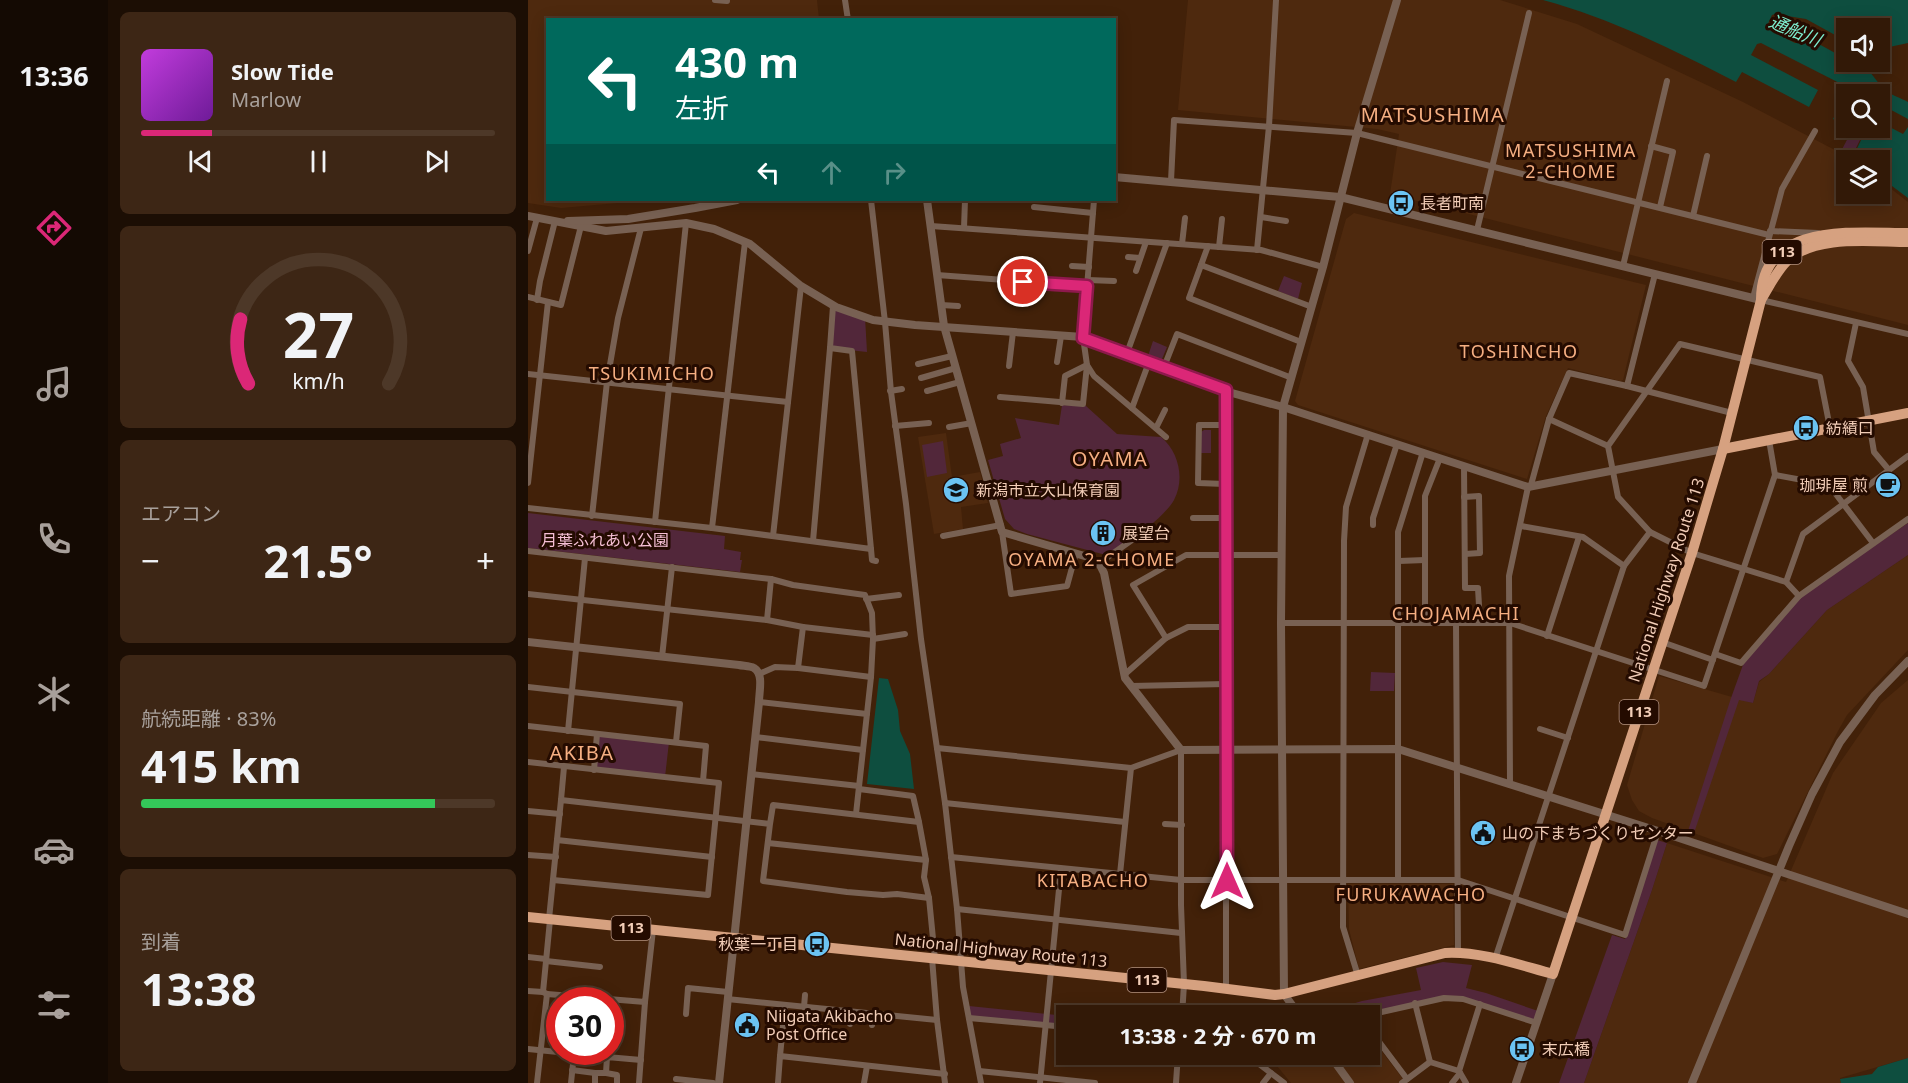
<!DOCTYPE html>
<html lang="ja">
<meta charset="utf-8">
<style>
:root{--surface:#321907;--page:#3d2615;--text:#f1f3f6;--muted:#a8a09b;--line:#4d3828;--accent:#db2777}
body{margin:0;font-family:"Noto Sans","Noto Sans JP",sans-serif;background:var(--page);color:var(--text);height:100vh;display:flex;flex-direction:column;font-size:22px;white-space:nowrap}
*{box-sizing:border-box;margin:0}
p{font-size:20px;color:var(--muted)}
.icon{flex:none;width:33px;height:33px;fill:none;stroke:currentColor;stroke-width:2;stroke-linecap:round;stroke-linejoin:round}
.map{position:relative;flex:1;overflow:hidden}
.sheet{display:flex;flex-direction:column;gap:12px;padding:12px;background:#1c0e04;width:420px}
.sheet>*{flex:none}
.hud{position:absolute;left:18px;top:18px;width:570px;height:183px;border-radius:0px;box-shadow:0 3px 15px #0003,0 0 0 2px var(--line);background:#00695c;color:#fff;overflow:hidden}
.controls{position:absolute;left:1308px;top:18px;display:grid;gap:12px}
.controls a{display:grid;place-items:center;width:54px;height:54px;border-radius:0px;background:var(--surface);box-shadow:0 3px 15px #0003,0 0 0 2px var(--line);font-size:30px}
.speed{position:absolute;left:18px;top:987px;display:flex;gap:12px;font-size:30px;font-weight:700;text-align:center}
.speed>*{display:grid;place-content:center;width:78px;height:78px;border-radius:50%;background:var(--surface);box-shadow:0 3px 15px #0003,0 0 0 2px var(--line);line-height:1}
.speed .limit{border:9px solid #d22;background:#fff;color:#111}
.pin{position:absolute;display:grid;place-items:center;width:51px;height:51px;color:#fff;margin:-26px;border:3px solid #fff;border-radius:50%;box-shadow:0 2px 6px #0007}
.me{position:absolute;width:66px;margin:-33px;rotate:0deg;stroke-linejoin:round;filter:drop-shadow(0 0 4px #0008)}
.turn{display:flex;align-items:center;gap:21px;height:126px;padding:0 30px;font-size:27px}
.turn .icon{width:78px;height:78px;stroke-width:2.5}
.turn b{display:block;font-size:42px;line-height:51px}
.lanes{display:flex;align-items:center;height:57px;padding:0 30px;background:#0003;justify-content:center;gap:30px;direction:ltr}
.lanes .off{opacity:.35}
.big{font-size:45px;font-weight:700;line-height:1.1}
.sheet .widget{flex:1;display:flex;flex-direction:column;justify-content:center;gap:9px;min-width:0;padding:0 21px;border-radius:9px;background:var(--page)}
.sheet .dial{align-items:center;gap:0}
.dial svg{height:156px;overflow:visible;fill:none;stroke:var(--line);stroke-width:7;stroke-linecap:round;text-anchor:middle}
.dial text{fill:var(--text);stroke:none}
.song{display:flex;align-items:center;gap:18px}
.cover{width:72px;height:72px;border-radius:9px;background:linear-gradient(135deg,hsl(290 70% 55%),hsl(280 70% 35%))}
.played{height:6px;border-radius:3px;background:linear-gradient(90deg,var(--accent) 20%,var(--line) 20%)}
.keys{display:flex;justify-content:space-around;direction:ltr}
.heat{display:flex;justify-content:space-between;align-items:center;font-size:33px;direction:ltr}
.charge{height:9px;border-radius:4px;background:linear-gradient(90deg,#34c759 83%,var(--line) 0)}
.trip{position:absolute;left:528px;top:1005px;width:324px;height:60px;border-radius:0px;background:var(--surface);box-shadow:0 3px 15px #0003,0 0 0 2px var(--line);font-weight:700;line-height:60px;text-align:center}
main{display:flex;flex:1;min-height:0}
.tab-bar{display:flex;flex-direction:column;width:108px;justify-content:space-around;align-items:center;background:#140a03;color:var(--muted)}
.tab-bar .icon{width:42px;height:42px}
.tab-bar .active{color:var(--accent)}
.tab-bar b{font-size:27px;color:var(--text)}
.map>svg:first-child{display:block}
.built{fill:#4e290e}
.green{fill:#52273a}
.water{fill:#0e4e3f}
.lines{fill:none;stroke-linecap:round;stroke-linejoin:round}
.minor{stroke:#786153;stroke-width:6}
.tertiary{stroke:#786153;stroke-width:8}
.trunk{stroke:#d6a180;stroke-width:10}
.route-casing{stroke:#8e194d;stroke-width:15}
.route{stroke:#db2777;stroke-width:10}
.labels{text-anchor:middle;stroke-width:6;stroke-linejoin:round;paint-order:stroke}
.shield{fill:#240b00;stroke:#b49380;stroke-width:1.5}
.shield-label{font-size:15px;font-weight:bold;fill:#f2cdb7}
.poi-label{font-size:16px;fill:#f2cdb7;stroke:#240b00;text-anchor:start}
.park-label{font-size:16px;fill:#f5bfd4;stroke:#240b00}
.street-label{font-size:16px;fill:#f2cdb7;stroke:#240b00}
.water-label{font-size:18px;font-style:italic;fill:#7dedce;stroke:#240b00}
.neighbourhood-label{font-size:18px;letter-spacing:1.5px;fill:#f6af82;stroke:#240b00}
.quarter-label{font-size:20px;letter-spacing:1.5px;fill:#f6af82;stroke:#240b00}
</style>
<main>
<nav class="tab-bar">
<b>13:36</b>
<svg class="icon active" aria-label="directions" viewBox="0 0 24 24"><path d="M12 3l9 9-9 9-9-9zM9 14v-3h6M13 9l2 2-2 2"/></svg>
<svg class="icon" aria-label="music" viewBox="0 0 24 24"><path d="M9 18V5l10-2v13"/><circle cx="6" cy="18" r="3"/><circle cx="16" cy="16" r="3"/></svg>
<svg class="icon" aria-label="phone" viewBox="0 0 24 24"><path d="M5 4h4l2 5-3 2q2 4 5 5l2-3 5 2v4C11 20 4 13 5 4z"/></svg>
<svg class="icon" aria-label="climate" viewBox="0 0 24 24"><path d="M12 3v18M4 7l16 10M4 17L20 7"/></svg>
<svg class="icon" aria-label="car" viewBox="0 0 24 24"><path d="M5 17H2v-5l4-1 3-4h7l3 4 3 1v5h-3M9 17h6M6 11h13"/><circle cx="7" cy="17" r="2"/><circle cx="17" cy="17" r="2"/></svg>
<svg class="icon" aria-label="filters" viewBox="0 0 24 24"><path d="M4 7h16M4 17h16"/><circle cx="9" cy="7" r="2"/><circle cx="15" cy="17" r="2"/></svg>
</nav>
<section class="sheet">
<div class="widget">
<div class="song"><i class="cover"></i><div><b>Slow Tide</b><p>Marlow</p></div></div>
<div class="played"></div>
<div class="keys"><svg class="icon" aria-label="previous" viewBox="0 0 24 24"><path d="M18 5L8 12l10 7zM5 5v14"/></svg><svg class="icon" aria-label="pause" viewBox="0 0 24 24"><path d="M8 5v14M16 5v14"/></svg><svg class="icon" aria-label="next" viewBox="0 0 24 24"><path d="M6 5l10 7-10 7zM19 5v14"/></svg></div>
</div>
<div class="widget dial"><svg viewBox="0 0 100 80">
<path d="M14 69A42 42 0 1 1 86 69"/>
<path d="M14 69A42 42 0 0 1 10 36" stroke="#db2777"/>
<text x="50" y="56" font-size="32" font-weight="700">27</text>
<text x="50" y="72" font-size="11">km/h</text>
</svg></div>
<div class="widget"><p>エアコン</p>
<div class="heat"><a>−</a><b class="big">21.5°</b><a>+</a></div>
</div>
<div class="widget"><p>航続距離 · 83%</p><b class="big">415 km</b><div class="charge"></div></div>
<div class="widget"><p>到着</p><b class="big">13:38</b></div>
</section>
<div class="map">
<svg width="1380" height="1083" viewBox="0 0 1380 1083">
<rect width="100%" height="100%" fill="#422109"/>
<g class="built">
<path d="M0,0h289l2,19 -271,1v180h104l-91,8 -33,-5z"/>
<path d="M660,0h312l77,24 166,78 111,58h-8v34h34v-14l28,22v123l-518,-131 9,-60 -22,-5 -199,-19z"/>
<path d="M826,213l292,72 -23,95 -3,1 -52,-13 -22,48 -19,63 -229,-74 -3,-4 51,-182z"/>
<path d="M418,433l6,44 28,-5 8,31 -27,4 2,22 -29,5 -16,-97z"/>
<path d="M1380,555v95l-61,65 -9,16 -61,123 -14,4 -111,-40 -13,-7 -7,-11 -5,-15 32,-109 94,27 6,-21 10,-8 58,-64z"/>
<path d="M1380,680v378l-68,20 1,5h-257l68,-193 15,-47 119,39 47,-109 48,-70z"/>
<path d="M820,884h105l1,61 -95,24 -10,-40z"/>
<path d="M842,1036l36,47h-115l-23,-28 102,-1z"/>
</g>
<g class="green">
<path d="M1309,122l25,14 -12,24h-4v7l-10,-6 14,-27 -15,-8z"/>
<path d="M756,276l18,7 -4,16 -20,-8z"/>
<path d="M305,306l32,11 2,35 -37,-4z"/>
<path d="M625,341l14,6 -5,12 -3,1 -11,-4z"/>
<path d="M534,405l24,1 31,28 44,3c18,15 24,42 13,63 -11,19 -48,45 -68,55l-79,-21 -13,-5 -9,-10 -17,-59 15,-4 -3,-12 21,-6 -6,-20 44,7z"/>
<path d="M676,430h7v23h-10v-21z"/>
<path d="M415,441l4,32 -20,4 -5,-32z"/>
<path d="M0,513l197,23 -1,13 17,3 -1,8h2l-2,12 -212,-24z"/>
<path d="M1380,523v32l-81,55 -58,64 -10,7 -6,22 -14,-3 -45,133 -6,-2 43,-133 13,-36 58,-67z"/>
<path d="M843,672l24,1 -1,18h-24z"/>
<path d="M69,734l72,8 -4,35 -71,-7z"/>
<path d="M1129,840l10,3 -15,47 -68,193h-25l53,-148 13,4z"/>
<path d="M915,962l29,3 -6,23 20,5 55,19 -4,11 -57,-19 -36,-6 -80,17 -52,1 50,-15 59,-11 -5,-22z"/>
<path d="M441,1006l97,10v11l-97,-9z"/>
</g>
<g class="water">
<path d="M1015,0h365v43l-28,6v-21h-34v13l-40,-22 -31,-5 -3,1 -6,13 29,15h22l29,16v3c23,0 27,17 39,28 6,5 16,8 23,12v17l-28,-15v-10h-19l-100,-51 -4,1 -6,11 67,35 -9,17 -67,-35 -6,10c-62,-32 -126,-64 -193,-82z"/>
<path d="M1314,102l4,3v21l-13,-7z"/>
<path d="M1352,122l23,12 5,-7v71l-28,-21v-17l-28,-1 11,-23 -14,-8h31z"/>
<path d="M351,678l9,1 10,31 2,21 10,23 4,35 -47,-5z"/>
<path d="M1380,1058v25h-67l-1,-4 32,-5 6,-7z"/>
</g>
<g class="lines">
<g class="minor">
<path d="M187,0l12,1"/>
<path d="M317,0l3,20"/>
<path d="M1287,131l-33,58 -28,105 7,6 147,34"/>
<path d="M1123,146l22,6 -13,55"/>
<path d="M643,181l3,-61 183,13 412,102"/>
<path d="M343,200l14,122 6,70 15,112 15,135 24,164 12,106 6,78 18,96"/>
<path d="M506,207l59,6"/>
<path d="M1165,216l14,-60"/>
<path d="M733,217l25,4"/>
<path d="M403,226l330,24 62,17"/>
<path d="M436,228l1,-28"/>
<path d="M949,230l52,-217"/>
<path d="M1242,231l48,2"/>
<path d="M654,244l3,-26"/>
<path d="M680,246l-19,52 112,44"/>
<path d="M691,247l3,-28"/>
<path d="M729,250l12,-124 7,-126"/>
<path d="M0,251l9,-33"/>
<path d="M600,257l12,1"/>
<path d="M673,265l111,42"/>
<path d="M544,266l17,1"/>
<path d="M1095,266l44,-185"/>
<path d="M608,271l10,-29"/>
<path d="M409,275l150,11"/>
<path d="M560,280l26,1"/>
<path d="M0,297l33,8 20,-79"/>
<path d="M9,300l3,-19 15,-60"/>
<path d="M413,305l17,1"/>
<path d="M1328,323l-8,38 15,26 11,65 15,18"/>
<path d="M599,353l40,-110"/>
<path d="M529,362l4,-26"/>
<path d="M390,364l34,-8"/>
<path d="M481,366l4,-34"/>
<path d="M636,367l13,-33 115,44"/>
<path d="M0,374l260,28"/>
<path d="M393,378l35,-10"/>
<path d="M1099,386l105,27"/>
<path d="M698,390v599"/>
<path d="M362,391l12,-2"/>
<path d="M399,391l33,-9"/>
<path d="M472,397l83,7 4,-39 -4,-28 11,-137"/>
<path d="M534,403l3,-27 22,-11 7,11 72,61"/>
<path d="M604,408l17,-46"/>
<path d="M1021,419l59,27"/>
<path d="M367,426l34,-3"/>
<path d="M421,427l23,-4"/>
<path d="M628,428l9,-18"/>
<path d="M936,466l1,122h13l2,35"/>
<path d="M1247,475l38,7 19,7 41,54"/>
<path d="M0,483l20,-181"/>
<path d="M697,484l-27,-1 1,-58h26"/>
<path d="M1003,485l18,-66 20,-46 58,13 28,-112"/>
<path d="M936,497l15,-1 1,57 -15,1"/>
<path d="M0,508l184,20 159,21 -19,-198 -22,-3 3,-42"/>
<path d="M64,516l15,-134 11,-64 23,-90"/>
<path d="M665,518h32"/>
<path d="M127,522l31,-299"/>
<path d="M845,525v-7l24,-74"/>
<path d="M993,526l62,11 41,29"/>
<path d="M184,528l33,-286"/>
<path d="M474,532l9,62 56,-8 9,-33"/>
<path d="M245,536l28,-250"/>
<path d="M415,536l58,-11"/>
<path d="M285,541l17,-193"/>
<path d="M343,549l1,11 4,1"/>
<path d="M0,551l243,28 22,6 72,10 7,18 1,26 -2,38 -15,137"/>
<path d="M871,561l26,-1"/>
<path d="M572,565l5,-6 44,-31"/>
<path d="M1258,582l17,-48 105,-78"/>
<path d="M0,594l239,26 36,7 -5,41 -23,-1 -16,7"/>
<path d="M1271,596l-13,-14 -94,-29 -42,-21 -32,-35 -10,-51 72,-102 140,33 10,51"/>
<path d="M338,599l33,-4"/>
<path d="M239,620l4,-41"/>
<path d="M928,622l2,330"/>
<path d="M753,623h229l194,63 71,-211 -6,-35"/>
<path d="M897,623v-127l15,-38"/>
<path d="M275,627l70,8"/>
<path d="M1019,636l32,-99"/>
<path d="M638,638l-33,-53 53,-30h96"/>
<path d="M345,639l32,-5"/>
<path d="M1134,642l51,18"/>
<path d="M1187,654l26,9 58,-67 109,-77"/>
<path d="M134,657l10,-90"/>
<path d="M270,668l73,9"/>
<path d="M596,675l42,-37 22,-11h38"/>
<path d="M603,686l95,-2"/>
<path d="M0,687l152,17 -4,38"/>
<path d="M231,702l108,12"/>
<path d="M0,726l178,20 -3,35"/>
<path d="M1012,729l28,9"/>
<path d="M40,731l17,-173"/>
<path d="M227,737l108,13"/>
<path d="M409,748l194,20 50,-18v155l3,79 -2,32"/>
<path d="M0,762l191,21 -11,112 -155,-15"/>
<path d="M66,770l3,-36"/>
<path d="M223,774l108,12"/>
<path d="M982,785l-1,-209 19,-89"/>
<path d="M331,789l54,7 6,26"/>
<path d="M33,800l3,-33"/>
<path d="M417,803l180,19"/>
<path d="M0,811l32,3"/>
<path d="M637,824l17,1"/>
<path d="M29,840l155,17"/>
<path d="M240,843l158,17"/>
<path d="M0,855l28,2"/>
<path d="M423,857l230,23h277l167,55 33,-104"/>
<path d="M592,874l11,-106"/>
<path d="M870,879v-347l25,-80"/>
<path d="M401,898l6,61"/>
<path d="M429,909l224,24"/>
<path d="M21,919l12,-119 209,24 -7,57 84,11 36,3 14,-1 32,4 -5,-21 2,-17 -7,-38 -146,-17 -3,19"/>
<path d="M0,957l18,2"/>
<path d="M404,958l5,62 8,63"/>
<path d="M967,959l129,-393 26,-34"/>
<path d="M18,961l54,6"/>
<path d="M830,976l-15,-49 1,-386 2,-34 22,-73"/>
<path d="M0,991l15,1"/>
<path d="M19,994l-4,-2 7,-72"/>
<path d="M199,999l210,21"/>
<path d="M887,1003l15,59"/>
<path d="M276,1007l1,-12"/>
<path d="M158,1014l2,-26 40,4"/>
<path d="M836,1016l80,-18 19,1 74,24"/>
<path d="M441,1018l97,9"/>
<path d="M322,1024l2,-12"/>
<path d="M344,1025l1,-11"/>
<path d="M842,1026l1,5 36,48"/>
<path d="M0,1049l79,8"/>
<path d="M718,1054l38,29"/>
<path d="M252,1056l5,-51"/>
<path d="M44,1070l23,3"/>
<path d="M451,1071l116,12"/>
<path d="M931,1071l21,-67"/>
<path d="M78,1073l11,2v8"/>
<path d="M148,1079l37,4"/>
<path d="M9,1083l10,-89 98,8 8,-72"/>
<path d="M43,1083l3,-29"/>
<path d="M67,1083v-10h11l1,-16 34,3"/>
<path d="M111,1083l6,-81"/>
<path d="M250,1083l2,-27 165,18"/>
<path d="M336,1083l3,-17"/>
<path d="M512,1083l21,-214"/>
<path d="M648,1083l2,-29"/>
<path d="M735,1083l8,-10"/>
<path d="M874,1083l28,-21 29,9 7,12"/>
<path d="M924,1083l8,-10"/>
</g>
<g class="tertiary">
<path d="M586,177l226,20 421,103"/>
<path d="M399,200l17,126 58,206 86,25 12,8 4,8 21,105 56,72 217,-1 260,82 250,83"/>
<path d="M0,216l78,15 80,-8 28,6 36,15 51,42 35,21 37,13 42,5 168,12 149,56 51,14 245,80 195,-38"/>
<path d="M40,221l60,-2 67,-11 42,-8"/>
<path d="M0,642l211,23c4,1 11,1 15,3 10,6 5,24 5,34l-40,381"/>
<path d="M772,1016l-16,-22 -3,-371 2,-216 40,-140 34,-134 40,-133"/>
<path d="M801,1054l21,29"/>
<path d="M988,1083l37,-109"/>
<path d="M1164,1083l97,-237 23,-52 28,-52 35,-47 33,-34"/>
</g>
<g class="trunk">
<path d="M1233,300c8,-13 15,-28 26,-39 28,-27 85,-19 121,-19"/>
<path d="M1195,449l185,-36"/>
<path d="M0,917l676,69 71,9 9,-1 161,-41c36,-2 74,12 108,21l139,-421 31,-104 38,-149c0,-79 93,-67 147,-67"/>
</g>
</g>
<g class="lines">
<g class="route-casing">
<path id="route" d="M495,282l64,4 -4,52 143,52 1,491"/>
</g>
<use href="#route" class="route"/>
</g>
<defs>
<g id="bus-disc" transform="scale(1.35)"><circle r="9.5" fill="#6bc3f2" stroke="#240b00"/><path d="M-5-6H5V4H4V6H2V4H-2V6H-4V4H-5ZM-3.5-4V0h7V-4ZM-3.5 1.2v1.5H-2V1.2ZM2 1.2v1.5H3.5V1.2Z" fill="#111"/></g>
<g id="cafe-disc" transform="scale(1.35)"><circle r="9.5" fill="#6bc3f2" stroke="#240b00"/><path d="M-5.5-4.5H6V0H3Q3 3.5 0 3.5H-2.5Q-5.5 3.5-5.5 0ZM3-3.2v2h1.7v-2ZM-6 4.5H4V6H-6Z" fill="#111"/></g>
<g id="school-disc" transform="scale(1.35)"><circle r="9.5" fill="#6bc3f2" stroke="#240b00"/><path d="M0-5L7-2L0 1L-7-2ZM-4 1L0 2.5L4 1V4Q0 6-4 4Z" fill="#111"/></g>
<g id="building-disc" transform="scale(1.35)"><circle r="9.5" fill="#6bc3f2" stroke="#240b00"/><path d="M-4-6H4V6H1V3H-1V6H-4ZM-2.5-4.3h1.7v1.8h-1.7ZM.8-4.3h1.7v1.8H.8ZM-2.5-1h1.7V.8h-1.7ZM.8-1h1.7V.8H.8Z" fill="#111"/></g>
<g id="civic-disc" transform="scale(1.35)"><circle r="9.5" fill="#6bc3f2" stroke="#240b00"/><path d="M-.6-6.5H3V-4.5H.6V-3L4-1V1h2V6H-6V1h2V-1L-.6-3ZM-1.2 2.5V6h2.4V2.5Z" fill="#111"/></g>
</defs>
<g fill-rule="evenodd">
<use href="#bus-disc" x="873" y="203"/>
<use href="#bus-disc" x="1278" y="428"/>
<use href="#cafe-disc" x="1360" y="485"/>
<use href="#school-disc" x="428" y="490"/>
<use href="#building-disc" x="575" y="533"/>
<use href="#civic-disc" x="955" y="833"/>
<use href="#bus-disc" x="289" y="944"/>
<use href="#civic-disc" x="219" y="1025"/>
<use href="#bus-disc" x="994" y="1049"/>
</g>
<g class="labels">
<g class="shield">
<rect x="1234.5" y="240" width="39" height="24" rx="4.5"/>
<rect x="1091.5" y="700" width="39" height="24" rx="4.5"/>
<rect x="83.5" y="916" width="39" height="24" rx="4.5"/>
<rect x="599.5" y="968" width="39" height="24" rx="4.5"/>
</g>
<g class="shield-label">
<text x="1254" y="257">113</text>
<text x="1111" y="717">113</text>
<text x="103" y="933">113</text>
<text x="619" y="985">113</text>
</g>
<g class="poi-label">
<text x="892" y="209">長者町南</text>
<text x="1298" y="434">紡績口</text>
<text x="1340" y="491" text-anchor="end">珈琲屋 煎</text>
<text x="448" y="496">新潟市立大山保育園</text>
<text x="594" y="539">展望台</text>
<text x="974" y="839">山の下まちづくりセンター</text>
<text x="270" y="950" text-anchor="end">秋葉一丁目</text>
<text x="238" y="1022">Niigata Akibacho<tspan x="238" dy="18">Post Office</tspan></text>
<text x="1014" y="1055">末広橋</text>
</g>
<g class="park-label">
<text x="77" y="546">月葉ふれあい公園</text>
</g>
<g class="street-label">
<text transform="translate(1138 580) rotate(-72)" y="6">National Highway Route 113</text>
<text transform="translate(473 950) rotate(6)" y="6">National Highway Route 113</text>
</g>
<g class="water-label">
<text transform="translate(1267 31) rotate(23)" y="6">通船川</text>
</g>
<g class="neighbourhood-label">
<text x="1043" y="157">MATSUSHIMA<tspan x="1043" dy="21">2-CHOME</tspan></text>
<text x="991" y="358">TOSHINCHO</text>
<text x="124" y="380">TSUKIMICHO</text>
<text x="564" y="566">OYAMA 2-CHOME</text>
<text x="928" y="620">CHOJAMACHI</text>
<text x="565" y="887">KITABACHO</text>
<text x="883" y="901">FURUKAWACHO</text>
</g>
<g class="quarter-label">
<text x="905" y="122">MATSUSHIMA</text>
<text x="582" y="466">OYAMA</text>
<text x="54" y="760">AKIBA</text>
</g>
</g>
</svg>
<div class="controls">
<a><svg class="icon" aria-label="sound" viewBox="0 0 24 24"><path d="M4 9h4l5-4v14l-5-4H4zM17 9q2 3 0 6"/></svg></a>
<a><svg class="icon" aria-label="search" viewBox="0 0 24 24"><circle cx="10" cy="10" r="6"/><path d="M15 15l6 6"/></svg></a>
<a><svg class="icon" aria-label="layers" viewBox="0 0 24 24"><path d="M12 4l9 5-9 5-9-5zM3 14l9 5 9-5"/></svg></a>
</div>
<div class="speed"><div class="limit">30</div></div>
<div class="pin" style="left:495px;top:282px;background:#d93025"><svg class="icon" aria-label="arrive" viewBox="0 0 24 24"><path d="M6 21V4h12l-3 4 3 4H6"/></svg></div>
<svg class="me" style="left:699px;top:881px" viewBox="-20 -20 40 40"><path d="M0-17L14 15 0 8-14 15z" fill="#db2777" stroke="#fff" stroke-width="4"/></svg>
<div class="trip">13:38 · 2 分 · 670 m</div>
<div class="hud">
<div class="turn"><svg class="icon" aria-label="left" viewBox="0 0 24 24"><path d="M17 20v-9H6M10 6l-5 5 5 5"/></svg><div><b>430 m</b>左折</div></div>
<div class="lanes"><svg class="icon" aria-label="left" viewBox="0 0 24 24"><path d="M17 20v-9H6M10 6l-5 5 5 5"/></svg><svg class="icon off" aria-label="ahead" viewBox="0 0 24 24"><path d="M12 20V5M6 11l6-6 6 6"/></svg><svg class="icon off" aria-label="right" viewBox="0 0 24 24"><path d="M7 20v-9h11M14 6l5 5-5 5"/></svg></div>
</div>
</div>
</main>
